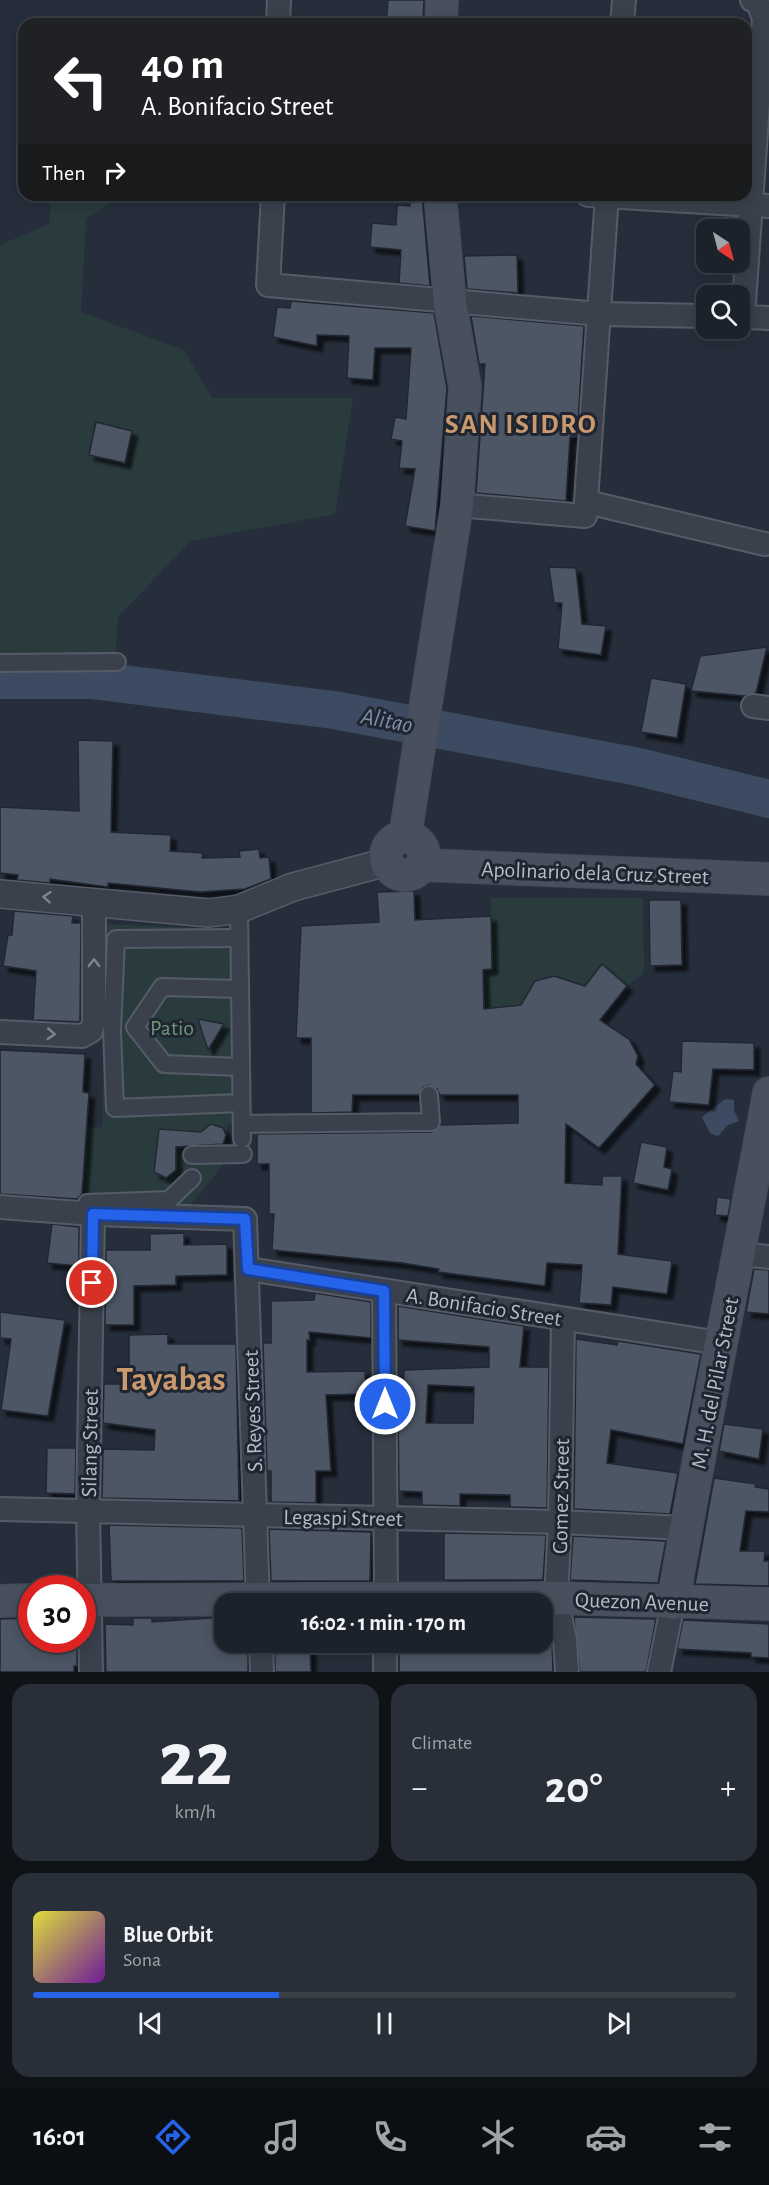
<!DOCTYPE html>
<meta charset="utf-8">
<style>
:root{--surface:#1c222c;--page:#292f38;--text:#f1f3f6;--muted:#a0a4a9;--line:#3a3f48;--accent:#2563eb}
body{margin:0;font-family:"Alegreya Sans",sans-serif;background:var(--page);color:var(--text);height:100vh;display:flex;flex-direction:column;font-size:22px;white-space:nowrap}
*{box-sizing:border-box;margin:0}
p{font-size:20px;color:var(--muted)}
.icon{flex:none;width:33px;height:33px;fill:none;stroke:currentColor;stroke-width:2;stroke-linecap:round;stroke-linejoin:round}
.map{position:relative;height:1672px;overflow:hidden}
.sheet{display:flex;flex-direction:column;gap:12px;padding:12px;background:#0f1318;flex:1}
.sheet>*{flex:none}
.top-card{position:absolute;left:18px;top:18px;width:734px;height:183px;border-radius:18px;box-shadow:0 3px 15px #0003,0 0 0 2px var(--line);background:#202124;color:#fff;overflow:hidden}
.needle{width:39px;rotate:144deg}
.buttons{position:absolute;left:696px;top:219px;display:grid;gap:12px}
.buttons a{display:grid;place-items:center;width:54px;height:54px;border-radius:12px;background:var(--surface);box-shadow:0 3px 15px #0003,0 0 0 2px var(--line);font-size:30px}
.speed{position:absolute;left:18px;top:1575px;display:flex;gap:12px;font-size:30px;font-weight:700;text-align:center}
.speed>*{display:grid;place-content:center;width:78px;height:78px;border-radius:50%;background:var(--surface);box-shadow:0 3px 15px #0003,0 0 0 2px var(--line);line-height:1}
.speed .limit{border:9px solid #d22;background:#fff;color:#111}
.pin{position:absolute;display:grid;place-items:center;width:51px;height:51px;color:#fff;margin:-26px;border:3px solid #fff;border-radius:50%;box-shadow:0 2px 6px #0007}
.me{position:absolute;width:66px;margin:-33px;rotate:0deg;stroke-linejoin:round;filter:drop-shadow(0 0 4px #0008)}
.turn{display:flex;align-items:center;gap:21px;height:126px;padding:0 24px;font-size:27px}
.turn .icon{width:78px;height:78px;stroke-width:2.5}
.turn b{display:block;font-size:42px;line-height:51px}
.then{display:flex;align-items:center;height:57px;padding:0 24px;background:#0003;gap:12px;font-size:22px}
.big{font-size:45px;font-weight:700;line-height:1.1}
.sheet .tile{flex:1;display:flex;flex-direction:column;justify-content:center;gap:9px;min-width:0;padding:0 21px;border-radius:18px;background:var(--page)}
.sheet .dial{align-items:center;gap:0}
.dial b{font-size:78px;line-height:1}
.song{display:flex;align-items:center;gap:18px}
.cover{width:72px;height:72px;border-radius:9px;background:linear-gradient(135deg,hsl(60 70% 55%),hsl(280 70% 35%))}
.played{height:6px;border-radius:3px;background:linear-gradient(90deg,var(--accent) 35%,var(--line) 35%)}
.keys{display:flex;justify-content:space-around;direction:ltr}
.heat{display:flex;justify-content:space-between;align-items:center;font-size:33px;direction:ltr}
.sheet .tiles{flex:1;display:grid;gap:12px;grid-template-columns:1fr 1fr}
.tile:last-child{grid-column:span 2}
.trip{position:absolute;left:214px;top:1593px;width:339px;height:60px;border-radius:18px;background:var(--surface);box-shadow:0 3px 15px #0003,0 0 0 2px var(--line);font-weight:700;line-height:60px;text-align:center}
.menu{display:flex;height:96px;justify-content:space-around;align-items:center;background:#0b0e12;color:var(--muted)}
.menu .icon{width:42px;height:42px}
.menu .current{color:var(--accent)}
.menu b{font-size:27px;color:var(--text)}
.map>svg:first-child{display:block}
.green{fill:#293b3d}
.water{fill:#3d4b62}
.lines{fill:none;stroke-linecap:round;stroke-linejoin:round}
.river{stroke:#3d4b62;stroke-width:38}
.building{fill:#4d5665;stroke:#212833;stroke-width:1.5;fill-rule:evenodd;filter:url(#shadow)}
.pedestrian-casing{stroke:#555c67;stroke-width:20}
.minor-casing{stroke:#555c67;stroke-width:26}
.tertiary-casing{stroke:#555c67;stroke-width:30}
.secondary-casing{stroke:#434a55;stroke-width:34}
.pedestrian{stroke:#3a414c;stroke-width:16}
.minor{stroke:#3a414c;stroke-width:22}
.tertiary{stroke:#3a414c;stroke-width:27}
.secondary{stroke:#48505e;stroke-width:32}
.oneway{stroke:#7e8590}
.route-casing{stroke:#184099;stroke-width:15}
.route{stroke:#2563eb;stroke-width:10}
.labels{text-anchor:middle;stroke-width:6;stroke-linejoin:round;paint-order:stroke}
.street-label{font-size:22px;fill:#b6bcc7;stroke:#1f2631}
.park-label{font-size:22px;fill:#6f9579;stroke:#1f2631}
.water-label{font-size:24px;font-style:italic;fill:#8091ab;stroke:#1f2631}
.district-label{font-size:28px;font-weight:bold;letter-spacing:1.5px;fill:#ca996d;stroke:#1f2631}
.town-label{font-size:34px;font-weight:bold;fill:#ca996d;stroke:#1f2631}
</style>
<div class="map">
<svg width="769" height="1672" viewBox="0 0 769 1672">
<defs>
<filter id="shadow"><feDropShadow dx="5.5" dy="5.5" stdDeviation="1.5" flood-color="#0009"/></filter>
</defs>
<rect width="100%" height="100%" fill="#262e3b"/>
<g class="green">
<path d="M51,195h73l-38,24 -5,93 103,38 28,48h141l-18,116 -144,27 -73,76 -4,66 -23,-3h-91v-435l49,-21z"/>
<path d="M491,898h152l1,75 -17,13 -25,-22 -21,27c-13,-15 -27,-15 -45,-11l-11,17v8l-20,2 -21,25 -1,-62 9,-1z"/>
<path d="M105,924l134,6 3,194h-14l-7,44 -32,38 -107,2 5,-80 15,-1z"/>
</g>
<path class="water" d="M725,1099l9,1v10l5,11 -11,4 -10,11 -8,-3 -8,-16z"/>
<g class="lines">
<path class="river" d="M0,680h91l243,30 305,57 130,32"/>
</g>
<g class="building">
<path d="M388,0h36l-1,24h-37z"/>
<path d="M410,195h12l8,91 -31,-3 2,-33 -31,-3 2,-24 24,2 1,-20 13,1z"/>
<path d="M517,255l1,38 -51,-4 -3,-33z"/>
<path d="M291,301l143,12 13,75 -12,143 -30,-5 10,-57 -16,-1 3,-27 -11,-2 4,-22 11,2 5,-71h-36l-2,32 -26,-2 2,-42 -32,-1v11l-44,-9 4,-30 13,1z"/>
<path d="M471,316l113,10 -7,111h-7l-4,64 -90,-8 9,-129h-6z"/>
<path d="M96,422l36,9 -7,32 -36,-8z"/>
<path d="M549,567l27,1 6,56 24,2 -5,29 -43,-6 4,-46h-8z"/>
<path d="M767,647l-11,46 -11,3 -54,-5 9,-35z"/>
<path d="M651,678l35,6 -9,54 -36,-6z"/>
<path d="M78,740l35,1 -2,91 60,3 -1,16 33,2 -1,5 38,-1 -1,-6 20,-2 1,9 9,-1 2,22 -26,10 -45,3 -92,-9v4l-58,-8v4l-33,-3 1,-5 -18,-2v-66l79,4z"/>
<path d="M414,891l1,29 76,-4 1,53 -9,1 1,39 37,-4 14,-24 19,-5 31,10 17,-22 25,22 -27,34 29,19 9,17 -2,8 19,21 -56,63 -33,-24 -1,59 37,2v-9h20l-4,78 54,7 -5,33 -54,-7 -2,18 -32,-2 3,-38 -35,-2 -2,23 -107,-14 1,-3 -37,-6 -130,-13 2,-36h-5v-50h-12v-30l174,-2 10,-7 77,-2v-28h-78l-3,-6 -8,-4 -6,2 -4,8h-66l-1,17 -41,1v-75h-15l5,-112 78,-4 -2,-30z"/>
<path d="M649,900h32l1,65 -32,1z"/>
<path d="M14,911l59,5 -1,7h9l-1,99 -47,-2 3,-49 -33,-5 5,-31h4z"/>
<path d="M198,1019l26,5 -16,26z"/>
<path d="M682,1041l72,2v27l-41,-1 -4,36 -40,-3 4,-31 8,1z"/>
<path d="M0,1050l85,4 -2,38 6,1 -7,101 -5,5 -77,-5z"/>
<path d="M211,1124l12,4 3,7 -3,9 -47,3v23l-10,8 -12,-6 5,-43 42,3z"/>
<path d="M641,1142l26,5 -3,20 8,2 -4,21 -35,-7z"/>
<path d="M717,1197l14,2 -3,17 -13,-1z"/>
<path d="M52,1224l27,3v39l-32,-3z"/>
<path d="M184,1233v12l43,-1v31l-51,1v9l-42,1v39h-29l1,-75h44v-16z"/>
<path d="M754,1269l15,1v44l-23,-2z"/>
<path d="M315,1293l56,9v36l-62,-6 1,8h-3v32l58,-1 1,23 -40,1 5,76h-15v32l-45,-1v-31h-4l-4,-128h8v-42l43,-1z"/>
<path d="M398,1306l126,20 -4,41h29l-2,141 -37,-1v-12l-50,-1v12l-38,-1v-13l-23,-1 -1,-78 4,1 2,-44 85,-3v-20l-91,-7zM428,1385l46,2 -1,36h-47z"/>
<path d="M0,1312l65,8 -17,96 -47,-6 10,-71 -11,-1z"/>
<path d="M168,1334v10h68l3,157 -137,-3 1,-49 51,1 1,-20 -52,-7 1,-39h25v-49z"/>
<path d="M576,1339l41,6 1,-4 83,13 -18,90 -72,-14 -4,33 71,10 -8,41 -96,-5z"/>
<path d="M724,1424l39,5 -4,30 -40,-8z"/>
<path d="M47,1448h29l-1,46 -29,-1z"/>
<path d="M714,1478l42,6 -1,3 14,2v23l-23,-1 -6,40h25l-1,10h5v25l-74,-2z"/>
<path d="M109,1525l133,3 2,53h-133z"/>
<path d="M269,1529l102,3 -1,49h-99z"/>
<path d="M444,1533l102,2 -3,45h-99z"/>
<path d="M573,1536l93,5 -8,42 -88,-3z"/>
<path d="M543,1616h3l6,25 1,31h-154v-30h144z"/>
<path d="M225,1617v25h23v30h-142l-1,-48 28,1v-7h19v4z"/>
<path d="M574,1617l82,2 -10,53h-66z"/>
<path d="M32,1618v22h45v26h-3v6h-74v-53z"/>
<path d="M683,1620l86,4v34l-18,-1v-4l-74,-4z"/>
<path d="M275,1642h35l1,30h-36z"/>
</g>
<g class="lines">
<g class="pedestrian-casing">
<g id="pedestrian">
<path d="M0,663l117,-1"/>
<path d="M239,909l3,230"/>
<path d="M239,938l-123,1 -4,92 3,77 126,-5"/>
<path d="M240,989l-78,-2 -27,40 29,37 77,3"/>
<path d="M242,1124l189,-2 -2,-27"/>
<path d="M192,1155l51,-1"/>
<path d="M87,1203l82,-3 23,-22"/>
</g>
</g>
<g class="minor-casing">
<g id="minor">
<path d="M278,24l1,-24"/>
<path d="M622,24l2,-24"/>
<path d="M273,195l-5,90 332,29 106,2"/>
<path d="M588,195l181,11"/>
<path d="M740,317l29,1"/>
<path d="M743,317l21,-299 -7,-17 -5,-1"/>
<path d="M587,502l178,42"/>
<path d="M457,505l128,11 22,-321"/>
<path d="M753,706l16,2"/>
<path d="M0,1032l82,4 9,-5 3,-9v-121"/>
<path d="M0,1207l93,7 152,5 13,385"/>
<path d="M740,1254l29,3"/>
<path d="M248,1269l472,74"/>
<path d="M384,1291l2,313"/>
<path d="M563,1319l-3,203 -4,76 9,41 2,33"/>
<path d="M0,1509l560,13 125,6"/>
<path d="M261,1642l1,30"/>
<path d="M91,1672l-3,-161 5,-297"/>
<path d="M385,1672v-30"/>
<path d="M659,1672l14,-69"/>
</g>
</g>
<g class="tertiary-casing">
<path id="tertiary" d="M0,894l209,19 30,-4 54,-22 94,-25"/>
</g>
<g class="secondary-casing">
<g id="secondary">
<path d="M441,24l1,-24"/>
<path d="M405,837l52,-332 8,-118 -15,-84 -10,-108"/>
<circle cx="405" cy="856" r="19"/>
<path d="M422,865l347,14"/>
<path d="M82,1600l474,-2 213,6"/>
<path d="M0,1601l32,-1"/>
<path d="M673,1603c29,-171 65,-340 96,-510"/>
</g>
</g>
<use href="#pedestrian" class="pedestrian"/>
<use href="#minor" class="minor"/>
<use href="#tertiary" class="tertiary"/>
<use href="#secondary" class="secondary"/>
</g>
<defs><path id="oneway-chevron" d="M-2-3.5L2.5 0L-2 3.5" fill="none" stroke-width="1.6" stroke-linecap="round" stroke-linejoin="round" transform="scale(1.5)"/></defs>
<g class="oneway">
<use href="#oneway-chevron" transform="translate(47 897) rotate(-175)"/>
<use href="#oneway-chevron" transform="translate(94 963) rotate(-90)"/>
<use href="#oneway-chevron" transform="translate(51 1034) rotate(3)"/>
</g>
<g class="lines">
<g class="route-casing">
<path id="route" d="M92,1283l1,-69 152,5 3,50 136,22 1,113"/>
</g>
<use href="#route" class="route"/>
</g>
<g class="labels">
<g class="street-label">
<text transform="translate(595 872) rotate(2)" y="8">Apolinario dela Cruz Street</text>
<text transform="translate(484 1306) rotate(9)" y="8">A. Bonifacio Street</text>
<text transform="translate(714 1383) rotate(-79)" y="8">M. H. del Pilar Street</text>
<text transform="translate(252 1411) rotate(-92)" y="8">S. Reyes Street</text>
<text transform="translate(89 1443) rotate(-89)" y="8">Silang Street</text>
<text transform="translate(560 1496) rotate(-89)" y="8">Gomez Street</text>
<text transform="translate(343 1517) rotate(1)" y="8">Legaspi Street</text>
<text transform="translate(642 1601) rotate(2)" y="8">Quezon Avenue</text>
</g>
<g class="park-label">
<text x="172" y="1035">Patio</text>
</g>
<g class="water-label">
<text transform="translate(387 720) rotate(11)" y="8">Alitao</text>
</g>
<g class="district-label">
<text x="521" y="433">SAN ISIDRO</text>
</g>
<g class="town-label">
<text x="171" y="1390">Tayabas</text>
</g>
</g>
</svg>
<div class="buttons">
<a><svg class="needle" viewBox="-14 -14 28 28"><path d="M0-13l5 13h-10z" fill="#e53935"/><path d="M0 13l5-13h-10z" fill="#a0a4a9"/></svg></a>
<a><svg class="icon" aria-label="search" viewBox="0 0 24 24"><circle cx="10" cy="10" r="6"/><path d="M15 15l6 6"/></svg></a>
</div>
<div class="speed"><div class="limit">30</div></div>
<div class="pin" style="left:92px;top:1283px;background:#d93025"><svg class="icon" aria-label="arrive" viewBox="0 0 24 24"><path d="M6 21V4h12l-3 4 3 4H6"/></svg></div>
<svg class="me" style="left:385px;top:1404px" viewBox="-20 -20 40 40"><circle r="17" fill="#2563eb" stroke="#fff" stroke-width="3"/><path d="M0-11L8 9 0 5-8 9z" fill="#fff"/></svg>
<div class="trip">16:02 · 1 min · 170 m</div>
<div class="top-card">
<div class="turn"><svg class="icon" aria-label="left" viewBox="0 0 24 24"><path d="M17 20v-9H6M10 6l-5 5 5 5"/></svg><div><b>40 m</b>A. Bonifacio Street</div></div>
<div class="then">Then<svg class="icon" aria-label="right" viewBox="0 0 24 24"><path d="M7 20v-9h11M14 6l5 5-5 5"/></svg></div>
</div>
</div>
<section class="sheet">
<div class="tiles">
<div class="tile dial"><b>22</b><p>km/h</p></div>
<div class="tile"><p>Climate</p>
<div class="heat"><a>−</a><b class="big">20°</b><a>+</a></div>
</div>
<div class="tile">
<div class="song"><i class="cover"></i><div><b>Blue Orbit</b><p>Sona</p></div></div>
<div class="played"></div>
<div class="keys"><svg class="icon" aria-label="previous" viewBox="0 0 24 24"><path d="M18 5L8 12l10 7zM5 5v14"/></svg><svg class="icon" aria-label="pause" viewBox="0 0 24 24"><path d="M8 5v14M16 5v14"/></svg><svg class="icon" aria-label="next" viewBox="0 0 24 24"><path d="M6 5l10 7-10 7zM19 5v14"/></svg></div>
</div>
</div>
</section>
<nav class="menu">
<b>16:01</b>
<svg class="icon current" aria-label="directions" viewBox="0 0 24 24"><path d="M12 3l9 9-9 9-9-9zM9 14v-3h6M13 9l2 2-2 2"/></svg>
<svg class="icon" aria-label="music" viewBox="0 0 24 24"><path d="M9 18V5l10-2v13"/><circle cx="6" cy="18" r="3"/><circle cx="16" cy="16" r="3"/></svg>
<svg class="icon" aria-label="phone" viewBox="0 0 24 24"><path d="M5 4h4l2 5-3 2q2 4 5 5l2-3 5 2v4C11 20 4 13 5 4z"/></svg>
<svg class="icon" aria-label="climate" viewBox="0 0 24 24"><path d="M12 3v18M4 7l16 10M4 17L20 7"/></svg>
<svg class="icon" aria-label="car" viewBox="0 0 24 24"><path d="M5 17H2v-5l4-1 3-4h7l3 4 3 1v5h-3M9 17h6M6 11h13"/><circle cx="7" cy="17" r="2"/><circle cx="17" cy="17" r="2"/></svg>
<svg class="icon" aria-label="filters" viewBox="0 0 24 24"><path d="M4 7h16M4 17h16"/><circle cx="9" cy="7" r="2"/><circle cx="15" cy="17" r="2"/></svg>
</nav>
